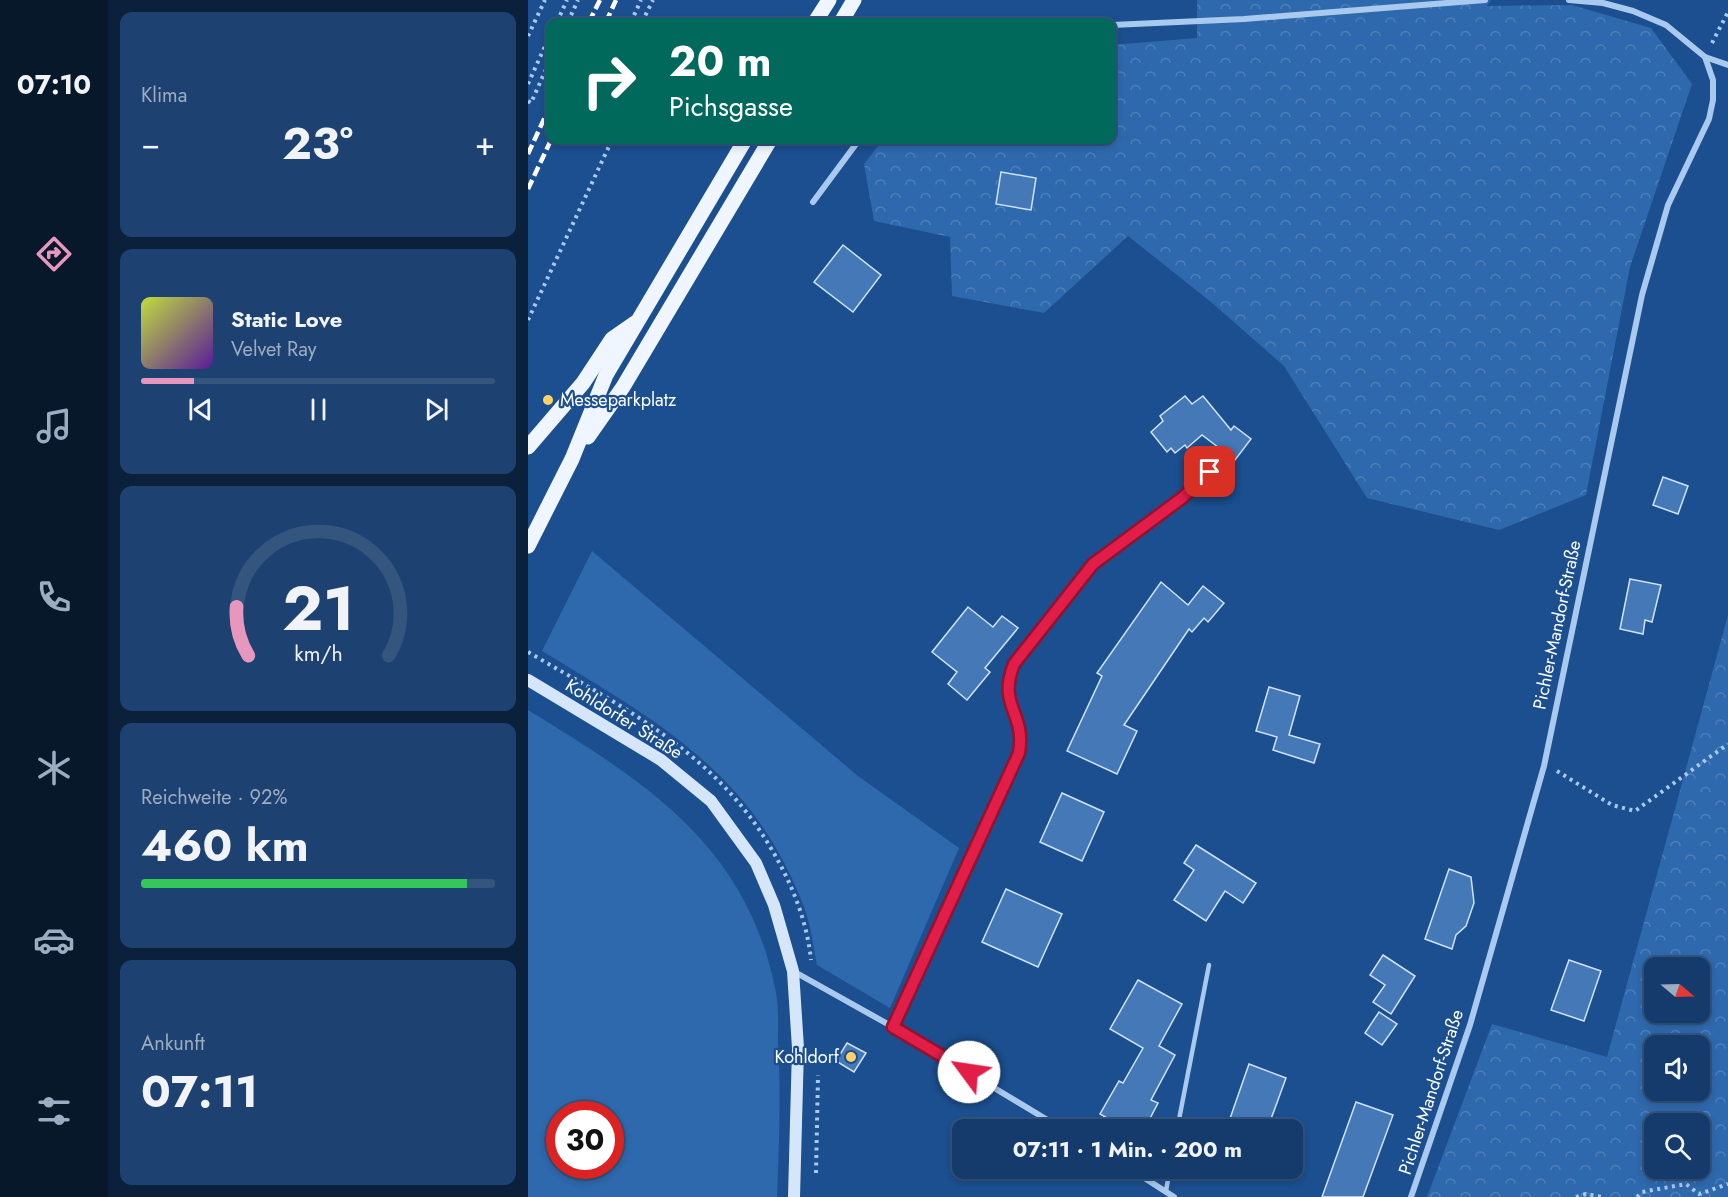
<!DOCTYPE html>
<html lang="de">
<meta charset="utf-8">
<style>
:root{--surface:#143b6b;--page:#1d4271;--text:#f1f3f6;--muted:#9dadc1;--line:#33557e;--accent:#e797bd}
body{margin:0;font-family:Jost,sans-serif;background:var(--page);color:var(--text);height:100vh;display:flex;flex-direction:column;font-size:22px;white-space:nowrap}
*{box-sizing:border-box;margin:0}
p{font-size:20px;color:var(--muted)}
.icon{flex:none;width:33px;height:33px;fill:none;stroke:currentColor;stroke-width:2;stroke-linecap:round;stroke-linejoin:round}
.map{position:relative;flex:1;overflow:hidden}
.sheet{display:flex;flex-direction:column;gap:12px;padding:12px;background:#0b203b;width:420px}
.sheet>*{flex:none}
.banner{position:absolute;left:18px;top:18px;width:570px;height:126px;border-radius:12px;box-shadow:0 3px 9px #0003,0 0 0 2px var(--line);background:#00695c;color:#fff;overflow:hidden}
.needle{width:39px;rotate:109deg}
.fabs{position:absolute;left:1116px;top:957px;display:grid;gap:12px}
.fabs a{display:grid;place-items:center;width:66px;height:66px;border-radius:12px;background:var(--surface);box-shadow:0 3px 9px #0003,0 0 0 2px var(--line);font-size:30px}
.speed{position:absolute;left:18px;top:1101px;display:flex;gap:12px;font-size:30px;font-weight:700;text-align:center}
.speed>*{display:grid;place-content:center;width:78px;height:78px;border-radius:50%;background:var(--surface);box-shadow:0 3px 9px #0003,0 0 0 2px var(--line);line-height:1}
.speed .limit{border:9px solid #d22;background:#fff;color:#111}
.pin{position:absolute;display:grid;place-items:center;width:51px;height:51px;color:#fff;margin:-26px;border-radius:12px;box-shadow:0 3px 9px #0006}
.me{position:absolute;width:66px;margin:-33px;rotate:301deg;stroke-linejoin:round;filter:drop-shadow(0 0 4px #0008)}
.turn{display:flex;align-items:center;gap:21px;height:126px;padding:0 24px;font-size:27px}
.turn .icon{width:78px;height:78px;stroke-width:2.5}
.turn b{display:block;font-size:42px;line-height:51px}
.big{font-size:45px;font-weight:700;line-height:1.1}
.sheet .card{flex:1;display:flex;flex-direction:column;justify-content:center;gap:9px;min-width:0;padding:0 21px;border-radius:12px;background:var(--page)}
.sheet .dial{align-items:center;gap:0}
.dial svg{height:156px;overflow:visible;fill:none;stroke:var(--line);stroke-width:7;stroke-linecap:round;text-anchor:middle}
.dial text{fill:var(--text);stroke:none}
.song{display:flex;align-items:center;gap:18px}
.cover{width:72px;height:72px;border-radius:9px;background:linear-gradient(135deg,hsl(70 70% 55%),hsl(270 70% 35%))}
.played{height:6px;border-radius:3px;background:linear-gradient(90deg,var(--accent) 15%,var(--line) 15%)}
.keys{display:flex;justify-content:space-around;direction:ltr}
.heat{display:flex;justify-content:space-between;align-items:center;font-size:33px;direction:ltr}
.charge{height:9px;border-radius:4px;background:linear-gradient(90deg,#34c759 92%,var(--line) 0)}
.trip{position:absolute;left:424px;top:1119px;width:351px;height:60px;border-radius:12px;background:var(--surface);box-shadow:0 3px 9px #0003,0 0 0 2px var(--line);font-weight:700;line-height:60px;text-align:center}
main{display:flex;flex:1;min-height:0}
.tabs{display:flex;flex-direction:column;width:108px;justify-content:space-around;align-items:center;background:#08182b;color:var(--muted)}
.tabs .icon{width:42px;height:42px}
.tabs .selected{color:var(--accent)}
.tabs b{font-size:27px;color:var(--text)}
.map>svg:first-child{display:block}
.grass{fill:#2e69ad;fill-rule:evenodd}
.forest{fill:url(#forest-crowns);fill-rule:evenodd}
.building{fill:#4478b7;stroke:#cfe3fa;stroke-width:1.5}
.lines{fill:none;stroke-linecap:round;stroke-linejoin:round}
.path{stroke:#a9c9ee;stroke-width:4;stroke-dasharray:3 4.5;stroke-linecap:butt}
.lane{stroke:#a9c9ee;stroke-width:4.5}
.street{stroke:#a9c9ee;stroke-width:6}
.secondary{stroke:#d6e6fa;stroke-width:12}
.primary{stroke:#f0f6ff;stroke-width:15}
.rail{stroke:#fff;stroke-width:4.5;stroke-dasharray:10 4.5;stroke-linecap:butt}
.route-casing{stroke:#92132f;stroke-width:15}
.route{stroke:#e11d48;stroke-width:10}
.poi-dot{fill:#ffd166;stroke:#1b4f8f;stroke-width:2}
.labels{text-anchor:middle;stroke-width:4.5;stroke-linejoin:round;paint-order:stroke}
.poi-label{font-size:18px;fill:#fff;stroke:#1b4f8f;text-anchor:start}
.street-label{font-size:18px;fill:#fff;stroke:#1b4f8f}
</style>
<main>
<nav class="tabs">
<b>07:10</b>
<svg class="icon selected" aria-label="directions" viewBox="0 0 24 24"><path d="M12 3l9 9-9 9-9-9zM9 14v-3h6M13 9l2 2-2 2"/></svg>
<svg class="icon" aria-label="music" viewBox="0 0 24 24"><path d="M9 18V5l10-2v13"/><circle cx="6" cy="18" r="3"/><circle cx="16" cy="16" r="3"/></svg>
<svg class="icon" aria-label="phone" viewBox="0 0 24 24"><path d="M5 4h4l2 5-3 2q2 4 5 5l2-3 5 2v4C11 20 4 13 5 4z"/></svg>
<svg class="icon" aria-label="climate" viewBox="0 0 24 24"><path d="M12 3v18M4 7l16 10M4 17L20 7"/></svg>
<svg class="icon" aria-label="car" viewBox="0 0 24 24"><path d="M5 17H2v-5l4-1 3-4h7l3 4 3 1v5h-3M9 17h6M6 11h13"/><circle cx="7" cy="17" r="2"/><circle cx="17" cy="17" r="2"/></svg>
<svg class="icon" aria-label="filters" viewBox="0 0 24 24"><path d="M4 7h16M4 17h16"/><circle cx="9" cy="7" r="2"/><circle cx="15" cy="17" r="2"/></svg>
</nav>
<section class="sheet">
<div class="card"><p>Klima</p>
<div class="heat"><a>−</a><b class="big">23°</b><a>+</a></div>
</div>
<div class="card">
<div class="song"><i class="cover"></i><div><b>Static Love</b><p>Velvet Ray</p></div></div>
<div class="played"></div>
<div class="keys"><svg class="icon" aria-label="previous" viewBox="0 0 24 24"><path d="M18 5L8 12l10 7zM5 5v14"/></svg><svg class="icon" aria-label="pause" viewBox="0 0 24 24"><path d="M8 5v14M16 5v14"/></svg><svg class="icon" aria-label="next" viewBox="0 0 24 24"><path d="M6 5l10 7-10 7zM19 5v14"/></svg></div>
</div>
<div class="card dial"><svg viewBox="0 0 100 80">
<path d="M14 69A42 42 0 1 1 86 69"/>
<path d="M14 69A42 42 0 0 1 8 44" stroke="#e797bd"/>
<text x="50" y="56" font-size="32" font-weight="700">21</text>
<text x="50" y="72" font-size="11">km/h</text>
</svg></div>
<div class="card"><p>Reichweite · 92%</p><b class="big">460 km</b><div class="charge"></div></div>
<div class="card"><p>Ankunft</p><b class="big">07:11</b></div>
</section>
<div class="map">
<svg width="1200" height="1197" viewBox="0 0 1200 1197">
<defs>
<pattern id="forest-crowns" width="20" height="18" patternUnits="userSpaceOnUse" patternTransform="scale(1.5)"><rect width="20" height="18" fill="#2e69ad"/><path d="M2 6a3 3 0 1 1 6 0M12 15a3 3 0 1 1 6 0" fill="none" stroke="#4d80b9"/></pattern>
</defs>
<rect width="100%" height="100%" fill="#1b4f8f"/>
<g class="grass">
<path d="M64,551l266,225 101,72 -69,160 -73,-43c-4,-19 -6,-40 -13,-58 -51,-135 -146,-185 -262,-256z"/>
<path d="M0,710c119,73 220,136 248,283 3,16 2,34 2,50 3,52 1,102 -1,154h-249zM32,1114h50v52h-50z"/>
</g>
<g class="forest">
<path d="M669,0h294l-4,6 85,-1 79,23 41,56 -62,183 -44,228 -87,35 -132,-32 -83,-132 -73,-64 -83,-66 -84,77 -92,-17 -2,-59 -76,-16 -10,-57 19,-24h229v-95l85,-7z"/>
<path d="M1200,615v582h-301l65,-173 115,33zM1126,968h46v44h-46zM1126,1046h46v44h-46zM1126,1124h46v44h-46z"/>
</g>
<g class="building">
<path d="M473,172l35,6 -5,32 -35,-6z"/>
<path d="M315,245l38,30 -28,37 -39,-30z"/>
<path d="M657,396l7,8 11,-8 28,34 3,-4 17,13 -16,21 -33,-25 -15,13 -2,-3 -10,8 -4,-5 -4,4 -16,-20 12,-11 -3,-5z"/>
<path d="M1135,477l25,9 -10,28 -25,-9z"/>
<path d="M1102,579l31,6 -9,37 -7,-2 -2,14 -23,-5z"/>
<path d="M633,582l27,23 15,-19 21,17 -16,19 -4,-4 -12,14 -3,-3 -65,96 13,6 -20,43 -50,-23 35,-75 -5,-3z"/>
<path d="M440,607l25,20 9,-11 16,12 -33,40 5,4 -23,28 -19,-16 9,-12 -25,-20z"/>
<path d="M741,687l31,9 -11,39 31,9 -6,19 -41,-13 4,-13 -21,-6z"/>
<path d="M534,793l42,19 -22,49 -42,-19z"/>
<path d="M668,845l60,38 -13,20 -18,-12 -19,30 -32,-21 20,-30 -10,-7z"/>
<path d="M921,869l22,8 3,26 -8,23 -10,9 -4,14 -27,-10z"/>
<path d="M478,889l56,25 -24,53 -56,-25z"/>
<path d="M855,955l32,21 -24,38 -18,-12 12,-17 -15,-10z"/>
<path d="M1041,960l32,11 -17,50 -33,-11z"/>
<path d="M610,980l44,24 -23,42 16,9 -24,45 7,3 -14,27h-16l-28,-16 19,-33 4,2 20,-35 -33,-19z"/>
<path d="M851,1012l18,12 -15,21 -17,-12z"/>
<path d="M319,1043l19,10 -12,19 -18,-11z"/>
<path d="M721,1064l37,14 -19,52h-41z"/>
<path d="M828,1102l37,13 -30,82h-41z"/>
</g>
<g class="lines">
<g class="path">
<path d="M29,22l10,-22"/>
<path d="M40,22l10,-22"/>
<path d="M103,22l10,-22"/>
<path d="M114,22l11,-22"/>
<path d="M0,36l17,-36"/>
<path d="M1184,43l16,-31"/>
<path d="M0,84l22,-49"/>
<path d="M0,101l3,2 19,-43"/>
<path d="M0,320l83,-178 -4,-2"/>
<path d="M0,652c94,55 187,100 244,198 20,34 35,71 39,110"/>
<path d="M1029,771l55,34 23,6 93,-67"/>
<path d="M288,1173l2,-98"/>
<path d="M1048,1197l10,-3 16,3"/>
<path d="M1109,1197l5,-5 44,-8 13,10 29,-10"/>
</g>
<g class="lane">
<path d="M649,1130l32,-165"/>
<path d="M638,1191l4,-23"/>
</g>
<g class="street">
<path d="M1041,0l34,3 30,8 33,14 39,32 23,8"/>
<path d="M584,25l132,-6 241,-19"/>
<path d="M285,202l46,-62"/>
<path d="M265,971l100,56 171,103"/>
<path d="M365,1027l126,-274c7,-42 -22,-47 -5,-89l79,-101 89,-65 28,-26"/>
<path d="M601,1168l45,29"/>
<path d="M883,1197l59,-172 74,-259 98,-471 26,-90 41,-86 4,-19v-20l-8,-23"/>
</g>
<path class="secondary" d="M0,680l133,80 50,41 45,62 18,42 19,66 5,77 -4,149"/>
<g class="primary">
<path d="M287,22l14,-22"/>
<path d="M313,22l13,-22"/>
<path d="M60,437l35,-50 147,-247"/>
<path d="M0,447l55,-64 29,-44 23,-16"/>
<path d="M0,546l44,-87 34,-84 139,-235"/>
</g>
<g class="rail">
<path d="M61,22l11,-22"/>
<path d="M78,22l10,-22"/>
<path d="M0,154l22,-48"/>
<path d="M0,189l23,-49"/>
</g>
</g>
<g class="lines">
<g class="route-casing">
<path id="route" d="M441,1072l-76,-45 126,-274c7,-42 -22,-46 -5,-89l79,-100 89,-66 28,-26"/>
</g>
<use href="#route" class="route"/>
</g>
<g class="poi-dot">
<circle cx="20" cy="400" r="6"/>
<circle cx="323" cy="1057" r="6"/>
</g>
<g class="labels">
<g class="poi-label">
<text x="32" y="406">Messeparkplatz</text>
<text x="311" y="1063" text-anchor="end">Kohldorf</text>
</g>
<g class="street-label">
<text transform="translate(1029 625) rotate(-78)" y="6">Pichler-Mandorf-Straße</text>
<text transform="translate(96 719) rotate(32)" y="6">Kohldorfer Straße</text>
<text transform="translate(903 1092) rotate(-72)" y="6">Pichler-Mandorf-Straße</text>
</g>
</g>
</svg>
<div class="fabs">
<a><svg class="needle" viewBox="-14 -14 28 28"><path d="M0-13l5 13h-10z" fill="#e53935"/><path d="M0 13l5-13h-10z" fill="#9dadc1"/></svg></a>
<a><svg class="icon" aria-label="sound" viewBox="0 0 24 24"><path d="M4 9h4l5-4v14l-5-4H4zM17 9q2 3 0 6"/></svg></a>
<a><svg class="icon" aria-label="search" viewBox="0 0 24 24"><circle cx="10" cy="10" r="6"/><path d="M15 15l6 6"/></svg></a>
</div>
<div class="speed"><div class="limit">30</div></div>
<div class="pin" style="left:682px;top:472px;background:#d93025"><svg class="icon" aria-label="arrive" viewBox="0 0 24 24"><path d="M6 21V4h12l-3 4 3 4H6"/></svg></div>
<svg class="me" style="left:441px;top:1072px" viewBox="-20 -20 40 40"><circle r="19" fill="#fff"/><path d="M0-13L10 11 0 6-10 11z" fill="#e11d48"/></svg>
<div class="trip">07:11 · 1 Min. · 200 m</div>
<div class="banner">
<div class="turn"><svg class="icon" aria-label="right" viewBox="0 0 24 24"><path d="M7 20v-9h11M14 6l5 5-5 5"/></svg><div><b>20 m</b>Pichsgasse</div></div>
</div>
</div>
</main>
